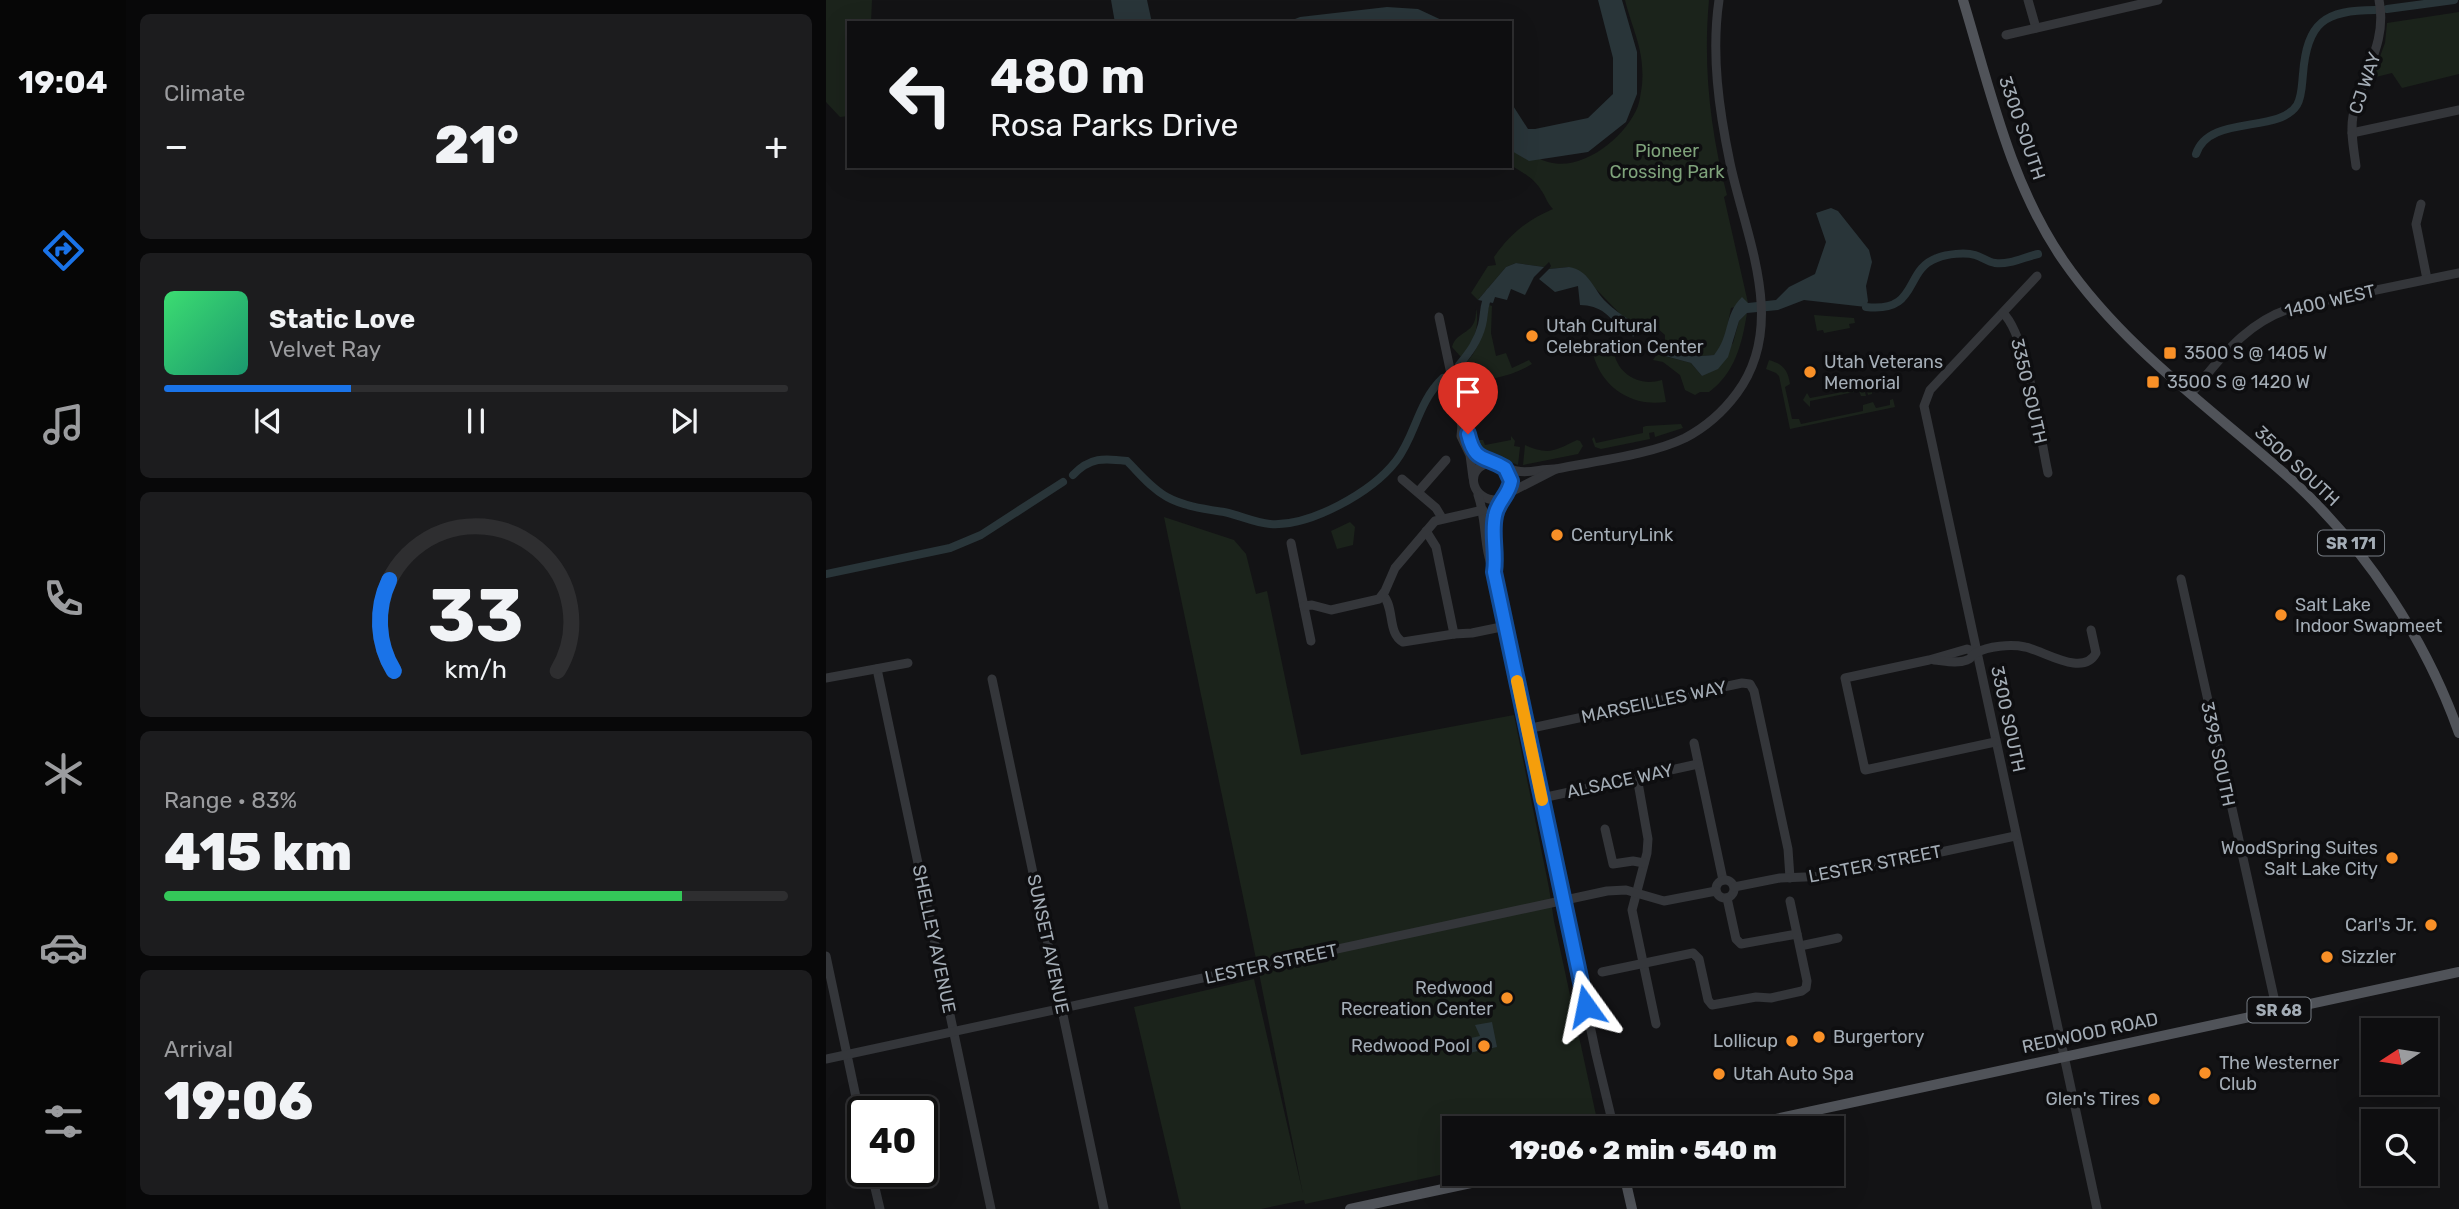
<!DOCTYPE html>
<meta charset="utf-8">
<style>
:root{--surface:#0e0e10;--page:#1c1c1e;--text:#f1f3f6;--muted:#9b9c9f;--line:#2e2e30;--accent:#1a73e8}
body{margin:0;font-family:Rubik,sans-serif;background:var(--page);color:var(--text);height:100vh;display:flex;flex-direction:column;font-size:26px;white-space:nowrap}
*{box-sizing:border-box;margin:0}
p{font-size:23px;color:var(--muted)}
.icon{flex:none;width:38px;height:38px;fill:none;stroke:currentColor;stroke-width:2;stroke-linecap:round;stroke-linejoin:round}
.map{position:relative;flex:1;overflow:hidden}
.side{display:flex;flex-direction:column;gap:14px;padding:14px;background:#080809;width:700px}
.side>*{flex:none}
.top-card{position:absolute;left:21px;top:21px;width:665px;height:147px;border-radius:0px;box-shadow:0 7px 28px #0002,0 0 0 2px var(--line);background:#0e0e10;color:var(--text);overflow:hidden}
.needle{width:46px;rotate:258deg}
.buttons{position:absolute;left:1535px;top:1018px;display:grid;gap:14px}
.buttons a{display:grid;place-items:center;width:77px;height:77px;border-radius:0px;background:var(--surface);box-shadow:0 7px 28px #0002,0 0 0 2px var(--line);font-size:35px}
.speed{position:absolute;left:21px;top:1096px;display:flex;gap:14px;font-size:35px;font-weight:700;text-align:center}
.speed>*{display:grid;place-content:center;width:91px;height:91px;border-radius:50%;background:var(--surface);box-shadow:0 7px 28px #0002,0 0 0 2px var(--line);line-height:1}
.speed .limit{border:4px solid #111;border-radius:10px;background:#fff;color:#111}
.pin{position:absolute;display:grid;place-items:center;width:60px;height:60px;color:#fff;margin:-72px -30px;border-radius:50% 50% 50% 0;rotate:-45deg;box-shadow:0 0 7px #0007}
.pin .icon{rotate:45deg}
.me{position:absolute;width:77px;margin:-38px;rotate:348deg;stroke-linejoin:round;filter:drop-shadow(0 0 5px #0008)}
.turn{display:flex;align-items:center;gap:24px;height:147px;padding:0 28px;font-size:32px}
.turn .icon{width:91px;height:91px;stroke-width:2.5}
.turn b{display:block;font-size:49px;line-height:60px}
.big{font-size:52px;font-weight:800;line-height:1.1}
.side .tile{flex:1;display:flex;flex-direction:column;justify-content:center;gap:10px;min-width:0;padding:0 24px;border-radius:10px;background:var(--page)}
.side .dial{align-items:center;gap:0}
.dial svg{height:182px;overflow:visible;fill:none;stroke:var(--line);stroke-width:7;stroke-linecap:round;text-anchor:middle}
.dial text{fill:var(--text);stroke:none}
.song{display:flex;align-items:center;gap:21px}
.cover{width:84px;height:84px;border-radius:10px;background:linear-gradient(135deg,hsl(140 70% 55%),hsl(160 70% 35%))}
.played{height:7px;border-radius:4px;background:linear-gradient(90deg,var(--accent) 30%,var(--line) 30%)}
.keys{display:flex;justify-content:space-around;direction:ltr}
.heat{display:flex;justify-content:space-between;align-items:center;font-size:38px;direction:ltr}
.charge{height:10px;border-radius:5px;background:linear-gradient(90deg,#34c759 83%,var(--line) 0)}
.trip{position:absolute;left:616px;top:1116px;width:402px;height:70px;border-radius:0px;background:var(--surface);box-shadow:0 7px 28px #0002,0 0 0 2px var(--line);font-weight:800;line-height:70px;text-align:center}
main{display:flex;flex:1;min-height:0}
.menu{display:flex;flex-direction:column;width:126px;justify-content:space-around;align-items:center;background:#060606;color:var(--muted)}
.menu .icon{width:49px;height:49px}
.menu .on{color:var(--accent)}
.menu b{font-size:32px;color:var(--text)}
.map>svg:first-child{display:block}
.green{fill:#1b231b}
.water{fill:#293539}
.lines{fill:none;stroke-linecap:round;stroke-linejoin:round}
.canal{stroke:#293539;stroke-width:8}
.minor{stroke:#34363a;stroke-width:9}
.major{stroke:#505359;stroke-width:10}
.route-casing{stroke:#114b97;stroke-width:18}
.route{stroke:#1a73e8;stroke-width:12}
.slow{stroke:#f59e0b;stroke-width:12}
.poi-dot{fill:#f99027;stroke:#0e0e10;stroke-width:2.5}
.labels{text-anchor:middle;stroke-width:7;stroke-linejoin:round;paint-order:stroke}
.shield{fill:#0e0e10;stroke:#777d84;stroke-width:2}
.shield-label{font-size:16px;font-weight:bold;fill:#a4adb6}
.street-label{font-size:18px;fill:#a4adb6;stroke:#0e0e10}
.park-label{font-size:18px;fill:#7ea27a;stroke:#0e0e10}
.poi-label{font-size:18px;fill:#a4adb6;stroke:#0e0e10;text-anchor:start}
</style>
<main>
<nav class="menu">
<b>19:04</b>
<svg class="icon on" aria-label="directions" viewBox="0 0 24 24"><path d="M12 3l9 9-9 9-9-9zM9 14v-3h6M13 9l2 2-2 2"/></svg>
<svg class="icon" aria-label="music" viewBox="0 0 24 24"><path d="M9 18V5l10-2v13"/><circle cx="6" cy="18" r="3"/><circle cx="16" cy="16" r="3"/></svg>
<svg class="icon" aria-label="phone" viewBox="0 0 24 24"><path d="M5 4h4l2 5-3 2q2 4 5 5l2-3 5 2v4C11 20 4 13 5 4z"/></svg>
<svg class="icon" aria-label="climate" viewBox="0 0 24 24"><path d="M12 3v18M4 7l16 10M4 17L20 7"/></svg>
<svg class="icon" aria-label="car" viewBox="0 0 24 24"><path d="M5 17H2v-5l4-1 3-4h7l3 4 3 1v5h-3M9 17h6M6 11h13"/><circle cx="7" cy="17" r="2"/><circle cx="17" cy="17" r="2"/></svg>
<svg class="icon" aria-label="filters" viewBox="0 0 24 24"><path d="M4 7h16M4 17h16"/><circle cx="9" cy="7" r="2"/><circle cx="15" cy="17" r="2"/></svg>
</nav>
<section class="side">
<div class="tile"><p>Climate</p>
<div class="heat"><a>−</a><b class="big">21°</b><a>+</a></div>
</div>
<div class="tile">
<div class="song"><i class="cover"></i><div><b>Static Love</b><p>Velvet Ray</p></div></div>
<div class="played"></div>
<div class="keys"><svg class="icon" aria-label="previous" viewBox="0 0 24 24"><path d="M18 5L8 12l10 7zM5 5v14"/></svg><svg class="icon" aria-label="pause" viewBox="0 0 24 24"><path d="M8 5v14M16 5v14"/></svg><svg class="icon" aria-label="next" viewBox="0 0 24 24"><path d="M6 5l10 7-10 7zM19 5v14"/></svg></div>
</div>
<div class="tile dial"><svg viewBox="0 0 100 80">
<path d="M14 69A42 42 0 1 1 86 69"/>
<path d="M14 69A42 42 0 0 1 12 29" stroke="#1a73e8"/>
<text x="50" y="56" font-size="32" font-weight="700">33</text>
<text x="50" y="72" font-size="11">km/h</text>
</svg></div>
<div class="tile"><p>Range · 83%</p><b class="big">415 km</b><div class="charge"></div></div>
<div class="tile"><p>Arrival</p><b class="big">19:06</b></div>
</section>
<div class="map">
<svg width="1633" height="1209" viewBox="0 0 1633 1209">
<rect width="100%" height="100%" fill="#131315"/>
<g class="green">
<path d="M0,0h46l-1,23h-22v93l-9,1 -14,-15z"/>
<path d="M799,0h84c-6,66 1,130 18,195l-3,2 24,106 -17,5 -7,35 -10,12 -13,1 -32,-12 -4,-2v-7l-8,-7 -10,-2 -2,3 -21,-11 -27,-28 -29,-23 -19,2 2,-3 -2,-4 -5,5 -28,-4 -10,4 -28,33 -7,-7 17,-27 8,-1 -2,-8c16,-23 33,-37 59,-48 -6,-6 -7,-12 -12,-19 -7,-12 -19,-18 -31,-25v-25c12,9 23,18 38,22 35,10 78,-25 90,-56 2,-6 3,-15 4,-21 3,-35 -9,-53 -17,-85z"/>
<path d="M1633,12v62l-57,14 -10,-15 -20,5 13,-35 2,-20z"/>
<path d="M663,305l3,1 -1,27 5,23 10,-3 6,15 17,-8 3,4c-21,13 -50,18 -73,17l-2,-10c22,-16 27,-41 32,-66z"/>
<path d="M650,309c4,13 -2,40 -15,48l-9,-10c5,-18 25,-11 24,-38z"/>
<path d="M921,313c-5,31 -12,60 -38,79h-9l-5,3 -10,-5 -5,-15 -17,-13 -10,-2 4,-6 34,9 11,13 31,-33 6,-22z"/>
<path d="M988,315l40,3 1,5 -6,1 1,4 -26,5 -1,-3 -6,1z"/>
<path d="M787,349c4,25 25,38 49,31l4,22c-34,5 -64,-14 -73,-48z"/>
<path d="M943,360c14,4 19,10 21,24l-5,3 7,32h7l2,5 62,-13v-6l10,-3 3,6 14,-3v-5l3,-1 2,8 -105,22 -11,-53 -3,-3 -10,-4z"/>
<path d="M1061,376l7,4 -1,8 -5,3 -2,-6 -14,3v6l-4,1 -4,-15 5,-1 2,6 14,-3v-5z"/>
<path d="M637,383l9,2 1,6 -6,2 3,14h6v5l-6,-1 -11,-26z"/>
<path d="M1038,388l2,8h-5l-2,-5 -49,10v6l-7,-7 4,-7 3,5z"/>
<path d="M651,419l3,5 -6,2 3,14h6l2,5 26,-5v-4l4,5 -1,5 6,1 -2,18 -18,-7 -15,-2 -12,-15 -3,-14z"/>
<path d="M855,424l2,4 -28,9 -1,-5 -5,1 1,6 -49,10 -6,-2 -3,-8 2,-2 2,6 47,-10v-6l3,-1z"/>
<path d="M751,440l3,1 3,5 -5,8 -55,11 2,-20c24,11 31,5 52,-5z"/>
<path d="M338,517l70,23 12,14 10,40 11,-3 34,164 213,-40 35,173 5,33 45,208h-145v43l-149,32 -1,-4 -43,9h-80l-47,-202 120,-28 49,215 -43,-216z"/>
<path d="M524,522l5,5 -2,18 -16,4 -6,-18z"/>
</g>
<g class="water">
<path d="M285,0h36l5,23h-37z"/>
<path d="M772,0h24l15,52v42l-11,28 -38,30 -59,9 -19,-11v-49l18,28h7l53,-11 25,-24v-36z"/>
<path d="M561,7l31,2 30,14h-163l15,-6z"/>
<path d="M1005,208l7,3 31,39 3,12 -6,24 2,15 -2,6 -62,-7 -26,10 -31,3 -8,8 -11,36 -10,12 -16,7 -11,-13 -26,-7 7,-12 29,12 13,-1c17,-21 9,-39 28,-58l6,6 28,-3 13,-13 26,-13 11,-32 -10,-29z"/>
<path d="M690,263l28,4 -10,10 -9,18 -14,-6 -4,11 -12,-3 -2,6 -15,-3 28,-33z"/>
<path d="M743,267c19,3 23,19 35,33 11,11 23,19 37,26l-8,11 -2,-5 -11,3c-6,-19 -21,-30 -40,-30l-2,-19 -23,6 -16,-13 10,-10z"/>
<path d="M666,1022l5,25 -28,6 -3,-14 14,-3 -5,-11z"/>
</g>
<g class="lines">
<g class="canal">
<path d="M1561,9l67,-9"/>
<path d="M1370,154c13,-40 83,-20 101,-49 5,-8 5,-22 6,-31 4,-52 22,-64 72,-64"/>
<path d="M1040,307c54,6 37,-37 71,-49 10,-4 28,-6 38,-3 7,2 13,7 20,8 15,2 29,-6 43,-9"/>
<path d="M633,365c10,-12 19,-24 23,-40 3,-12 1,-22 8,-33"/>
<path d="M247,475c17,-18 31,-17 54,-14 13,13 24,27 40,36 16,9 38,12 57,15 15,3 31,11 46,12 40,3 102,-32 126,-63 20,-26 21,-58 47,-83"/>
<path d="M0,574l124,-26 31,-13 82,-53"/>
</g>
<g class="minor">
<path d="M1202,0l8,28"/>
<path d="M1180,35l152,-35"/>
<path d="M1526,133l107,-23"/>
<path d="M1530,166c-2,-16 -6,-34 -3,-50 8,-40 35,-73 26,-116"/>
<path d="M1595,204l-5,20 11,55"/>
<path d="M1211,276l-107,114 -6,16 173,803"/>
<path d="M1177,313c24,22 37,124 45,160"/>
<path d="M613,317l23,109 -1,10 9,19 3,23"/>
<path d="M1365,394c30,-37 58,-76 108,-88l160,-33"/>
<path d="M636,426c12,15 9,26 28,37"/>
<path d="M679,468c10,12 6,26 -8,32 -23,1 -33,-27 -12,-36 11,-4 22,5 32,7 13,3 26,-3 39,-2 39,-8 94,-14 129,-31 21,-11 38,-26 52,-45 51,-69 9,-155 -7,-230 -11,-53 -19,-109 -11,-163"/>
<path d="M576,479l34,29 6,10"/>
<path d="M592,492l28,-32"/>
<path d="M681,494l49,-25"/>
<path d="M652,495c9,25 5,53 16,77l102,482 18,75"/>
<path d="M600,531l10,16 18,87"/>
<path d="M465,543l20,98"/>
<path d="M668,570c4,-27 -4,-46 7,-72"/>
<path d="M1355,579l96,432"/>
<path d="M557,595c12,13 4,38 20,47l51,-8 18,-1 34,-7"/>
<path d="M478,606l8,-1 19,5 48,-11 6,-8 10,-23 40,-47 48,-11"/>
<path d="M1150,652l-9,-3 -38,11 -84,18 20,92 130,-28"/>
<path d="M1108,660c11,1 23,4 33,0 8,-4 1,-3 9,-7 12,-7 35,-9 49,-6 18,3 58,31 71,6l-5,-23"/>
<path d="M51,669l114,540"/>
<path d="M0,678l82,-15"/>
<path d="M166,679l112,530"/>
<path d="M701,729l215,-46 8,1 4,7 34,158 2,29"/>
<path d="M868,743l29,137"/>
<path d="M811,777l11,62 -1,14 -15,57 24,114"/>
<path d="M716,798l156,-34"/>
<path d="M779,829l8,35 20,-3 11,2"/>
<circle cx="899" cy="889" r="9"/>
<path d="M908,887l46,-9 50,-2 185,-40"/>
<path d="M901,898l9,41 5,5 56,-10"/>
<path d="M974,946l38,-8"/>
<path d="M0,956l37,174"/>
<path d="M776,972l91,-19 6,6 9,41 4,5 44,-8 15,1 31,-7 4,-3 1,-7 -17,-80"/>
<path d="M0,1059l781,-168 19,-1 38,11 52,-10"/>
<path d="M45,1171l9,38"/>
</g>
<g class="major">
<path d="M1137,0c27,89 47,183 100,260 62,90 152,151 232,223 72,67 131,157 164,250"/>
<path d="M903,1129l730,-157"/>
<path d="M798,1174l8,35"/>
<path d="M524,1209l163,-35"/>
</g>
</g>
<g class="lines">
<g class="route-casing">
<path id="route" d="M642,434c7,29 16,21 37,34l6,13c-2,14 -14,21 -16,35 -4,18 2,37 -1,56l92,434"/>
</g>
<use href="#route" class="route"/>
<path class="slow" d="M691,681l25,119"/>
</g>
<g class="poi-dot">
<circle cx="706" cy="336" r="7"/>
<rect x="1337" y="346" width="14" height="14" rx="3.5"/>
<circle cx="984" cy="372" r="7"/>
<rect x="1320" y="375" width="14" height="14" rx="3.5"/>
<circle cx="731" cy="535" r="7"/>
<circle cx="1455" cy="615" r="7"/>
<circle cx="1566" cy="858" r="7"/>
<circle cx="1605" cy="925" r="7"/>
<circle cx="1501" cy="957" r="7"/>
<circle cx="681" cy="998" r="7"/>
<circle cx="993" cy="1037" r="7"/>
<circle cx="966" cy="1041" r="7"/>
<circle cx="658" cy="1046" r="7"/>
<circle cx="1379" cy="1073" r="7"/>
<circle cx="893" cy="1074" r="7"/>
<circle cx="1328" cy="1099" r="7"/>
</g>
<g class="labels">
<g class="shield">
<rect x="1492" y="530.5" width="66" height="25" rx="5"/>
<rect x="1421.5" y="997.5" width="63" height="25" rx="5"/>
</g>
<g class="shield-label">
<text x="1525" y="549">SR 171</text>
<text x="1453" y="1016">SR 68</text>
</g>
<g class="street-label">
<text transform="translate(1539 83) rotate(-71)" y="6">CJ WAY</text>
<text transform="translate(1196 128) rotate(71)" y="6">3300 SOUTH</text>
<text transform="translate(1504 301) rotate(-13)" y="6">1400 WEST</text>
<text transform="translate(1203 391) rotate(77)" y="6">3350 SOUTH</text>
<text transform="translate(1471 466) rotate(43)" y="6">3500 SOUTH</text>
<text transform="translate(828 702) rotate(-12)" y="6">MARSEILLES WAY</text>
<text transform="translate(1182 719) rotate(78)" y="6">3300 SOUTH</text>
<text transform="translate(1392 754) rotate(78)" y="6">3395 SOUTH</text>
<text transform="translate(794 781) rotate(-12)" y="6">ALSACE WAY</text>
<text transform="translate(1049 864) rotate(-11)" y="6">LESTER STREET</text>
<text transform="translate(108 939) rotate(78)" y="6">SHELLEY AVENUE</text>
<text transform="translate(222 944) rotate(78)" y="6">SUNSET AVENUE</text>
<text transform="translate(445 964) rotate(-12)" y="6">LESTER STREET</text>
<text transform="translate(1264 1033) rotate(-12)" y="6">REDWOOD ROAD</text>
</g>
<g class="park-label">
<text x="841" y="157">Pioneer<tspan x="841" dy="21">Crossing Park</tspan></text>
</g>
<g class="poi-label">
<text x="720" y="332">Utah Cultural<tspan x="720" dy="21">Celebration Center</tspan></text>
<text x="1358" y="359">3500 S @ 1405 W</text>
<text x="998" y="368">Utah Veterans<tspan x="998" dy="21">Memorial</tspan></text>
<text x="1341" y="388">3500 S @ 1420 W</text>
<text x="745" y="541">CenturyLink</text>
<text x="1469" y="611">Salt Lake<tspan x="1469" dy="21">Indoor Swapmeet</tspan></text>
<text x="1552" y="854" text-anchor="end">WoodSpring Suites<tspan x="1552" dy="21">Salt Lake City</tspan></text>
<text x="1591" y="931" text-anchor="end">Carl's Jr.</text>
<text x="1515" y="963">Sizzler</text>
<text x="667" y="994" text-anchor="end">Redwood<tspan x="667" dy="21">Recreation Center</tspan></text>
<text x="1007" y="1043">Burgertory</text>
<text x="952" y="1047" text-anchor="end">Lollicup</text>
<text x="644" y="1052" text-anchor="end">Redwood Pool</text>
<text x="1393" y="1069">The Westerner<tspan x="1393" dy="21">Club</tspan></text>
<text x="907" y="1080">Utah Auto Spa</text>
<text x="1314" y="1105" text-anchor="end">Glen's Tires</text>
</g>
</g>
</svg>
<div class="buttons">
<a><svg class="needle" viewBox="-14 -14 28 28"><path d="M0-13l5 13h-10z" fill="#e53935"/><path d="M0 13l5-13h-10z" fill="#9b9c9f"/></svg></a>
<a><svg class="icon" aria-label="search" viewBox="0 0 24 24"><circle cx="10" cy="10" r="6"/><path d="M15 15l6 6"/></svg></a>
</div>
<div class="speed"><div class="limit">40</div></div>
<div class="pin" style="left:642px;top:434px;background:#d93025"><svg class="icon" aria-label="arrive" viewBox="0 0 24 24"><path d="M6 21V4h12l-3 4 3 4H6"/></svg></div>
<svg class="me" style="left:760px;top:1006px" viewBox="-20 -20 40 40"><path d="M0-17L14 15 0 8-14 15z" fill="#1a73e8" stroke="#fff" stroke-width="4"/></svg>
<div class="trip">19:06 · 2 min · 540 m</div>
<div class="top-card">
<div class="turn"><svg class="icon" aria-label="left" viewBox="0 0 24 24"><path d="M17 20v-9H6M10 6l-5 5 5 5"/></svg><div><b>480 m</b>Rosa Parks Drive</div></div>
</div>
</div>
</main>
